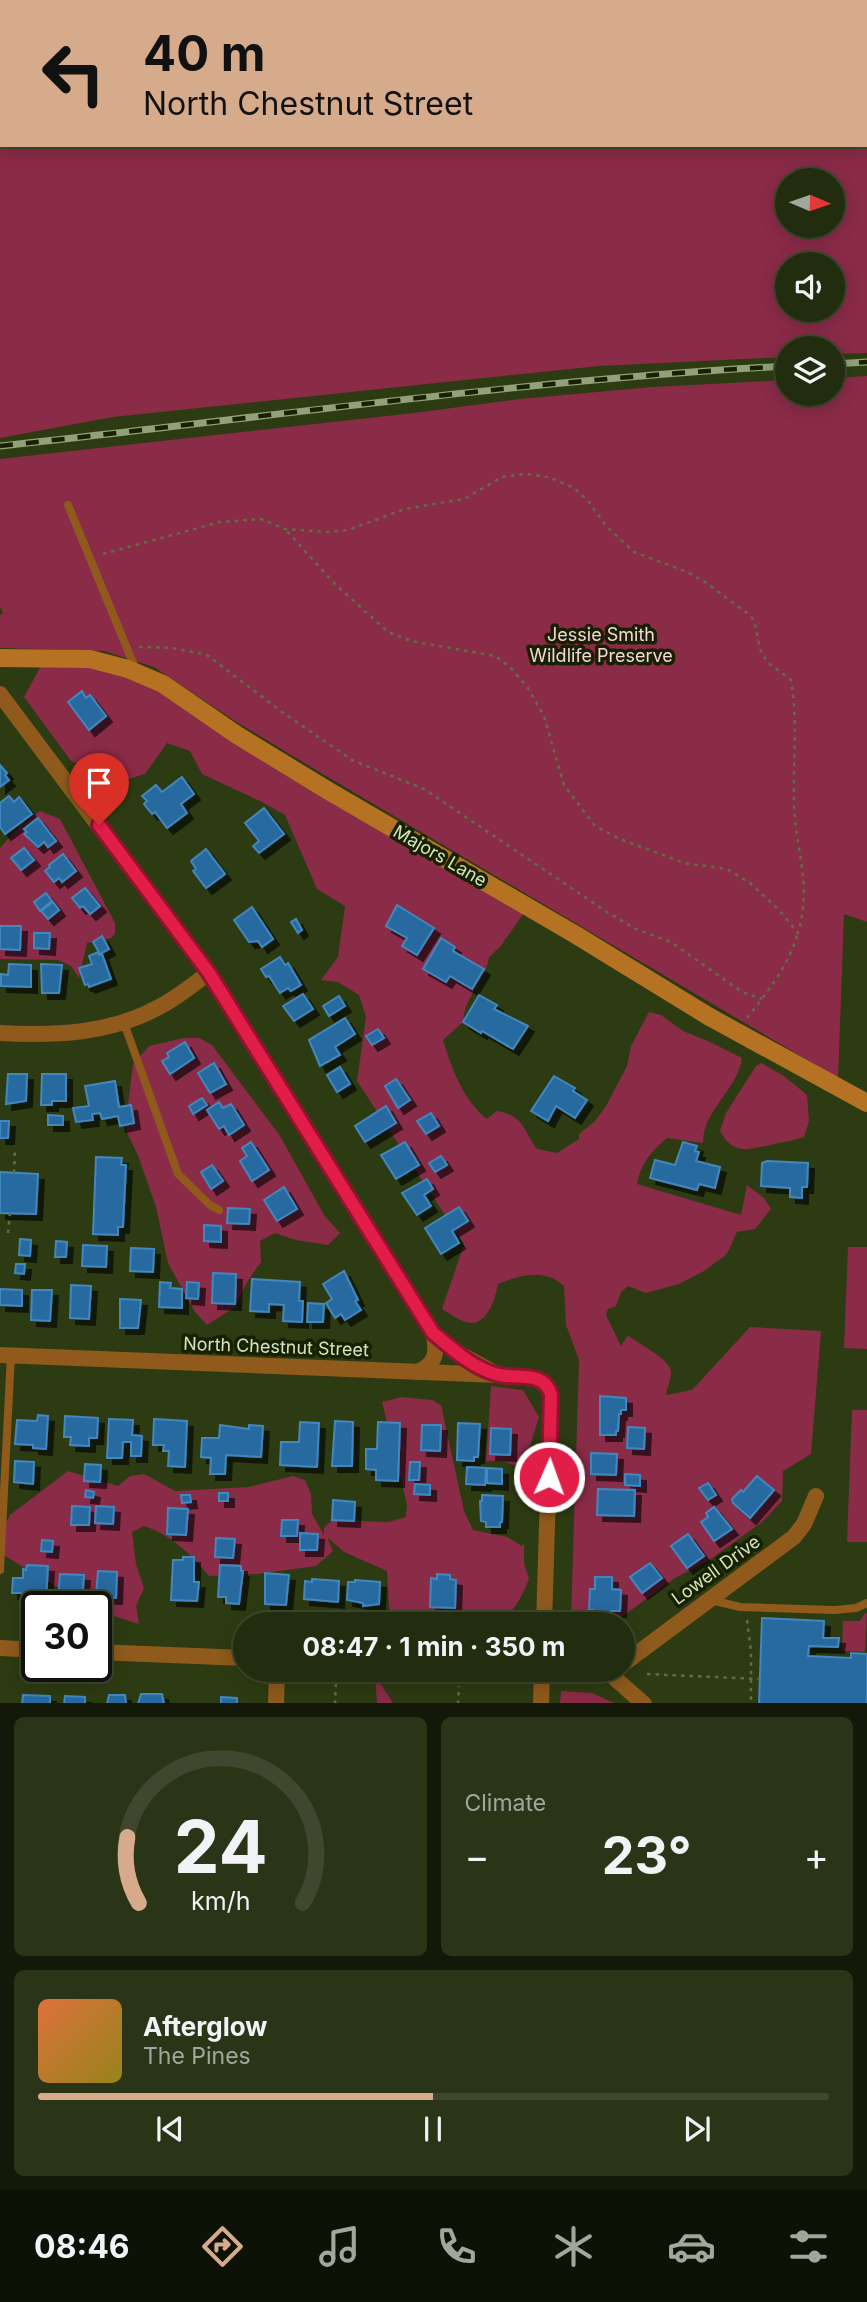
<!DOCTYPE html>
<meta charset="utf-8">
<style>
:root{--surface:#222c0e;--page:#2a3417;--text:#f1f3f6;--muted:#a2a79e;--line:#3f482e;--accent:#d6ab8b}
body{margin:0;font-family:Inter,sans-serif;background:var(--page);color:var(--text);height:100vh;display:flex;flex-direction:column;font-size:26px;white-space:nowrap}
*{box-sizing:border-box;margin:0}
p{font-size:23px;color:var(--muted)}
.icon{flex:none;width:38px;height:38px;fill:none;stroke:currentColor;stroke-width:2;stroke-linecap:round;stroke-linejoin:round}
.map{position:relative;height:1703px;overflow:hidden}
.drawer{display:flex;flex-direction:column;gap:14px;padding:14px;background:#131808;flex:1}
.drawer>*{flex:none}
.hud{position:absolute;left:0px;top:0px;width:868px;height:147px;box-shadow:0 4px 18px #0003,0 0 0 2px var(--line);background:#d6ab8b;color:#111;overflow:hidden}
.needle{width:46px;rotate:92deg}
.fabs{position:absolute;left:775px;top:168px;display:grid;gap:14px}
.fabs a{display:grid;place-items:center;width:70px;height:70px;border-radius:50%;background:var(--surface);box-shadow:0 4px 18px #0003,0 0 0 2px var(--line);font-size:35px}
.speed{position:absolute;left:21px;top:1591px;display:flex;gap:14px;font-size:35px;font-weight:700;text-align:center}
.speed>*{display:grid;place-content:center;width:91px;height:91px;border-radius:50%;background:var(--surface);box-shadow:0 4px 18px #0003,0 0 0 2px var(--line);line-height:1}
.speed .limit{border:4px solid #111;border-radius:10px;background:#fff;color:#111}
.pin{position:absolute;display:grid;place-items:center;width:60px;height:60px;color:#fff;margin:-72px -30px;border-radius:50% 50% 50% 0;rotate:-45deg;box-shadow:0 0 7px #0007}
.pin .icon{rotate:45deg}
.me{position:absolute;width:77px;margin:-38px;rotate:2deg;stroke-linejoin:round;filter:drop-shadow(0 0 5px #0008)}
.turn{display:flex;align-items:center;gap:24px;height:147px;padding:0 28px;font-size:32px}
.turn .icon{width:91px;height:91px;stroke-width:2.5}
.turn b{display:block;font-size:49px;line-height:60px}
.big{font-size:52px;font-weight:700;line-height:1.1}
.drawer .card{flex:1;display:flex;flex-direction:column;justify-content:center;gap:10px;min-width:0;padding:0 24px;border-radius:10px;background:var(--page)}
.drawer .dial{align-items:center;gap:0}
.dial svg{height:182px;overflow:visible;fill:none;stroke:var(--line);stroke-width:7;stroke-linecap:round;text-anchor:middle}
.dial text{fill:var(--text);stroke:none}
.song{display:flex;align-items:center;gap:21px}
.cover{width:84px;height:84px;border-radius:10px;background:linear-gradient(135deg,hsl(20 70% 55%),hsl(50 70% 35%))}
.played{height:7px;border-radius:4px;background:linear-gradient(90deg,var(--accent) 50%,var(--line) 50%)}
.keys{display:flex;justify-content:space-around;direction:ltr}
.heat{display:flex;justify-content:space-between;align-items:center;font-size:38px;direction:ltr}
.drawer .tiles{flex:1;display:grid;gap:14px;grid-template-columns:1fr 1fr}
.card:last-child{grid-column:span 2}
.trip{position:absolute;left:233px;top:1612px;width:402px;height:70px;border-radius:35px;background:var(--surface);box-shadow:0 4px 18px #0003,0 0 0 2px var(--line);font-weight:700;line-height:70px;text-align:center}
.menu{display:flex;height:112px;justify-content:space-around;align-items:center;background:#0e1206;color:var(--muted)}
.menu .icon{width:49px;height:49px}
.menu .selected{color:var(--accent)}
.menu b{font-size:32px;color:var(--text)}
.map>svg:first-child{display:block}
.green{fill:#8a2b48;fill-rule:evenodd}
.building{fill:#256ba0;stroke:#4387be;stroke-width:2;filter:url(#shadow)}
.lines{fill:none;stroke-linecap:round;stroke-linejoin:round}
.path{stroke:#606e46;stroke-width:2.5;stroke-dasharray:3.5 5;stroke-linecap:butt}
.lane{stroke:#8f5a1c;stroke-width:8}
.street{stroke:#8f5a1c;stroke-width:16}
.secondary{stroke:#b57222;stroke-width:18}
.rail-casing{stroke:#92a179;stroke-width:7}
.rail{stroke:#172102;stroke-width:4.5;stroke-dasharray:13;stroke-linecap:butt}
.route-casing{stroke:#92132f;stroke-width:18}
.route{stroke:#e11d48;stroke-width:12}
.labels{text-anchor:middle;stroke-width:7;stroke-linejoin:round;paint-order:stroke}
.park-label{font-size:18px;fill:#f8d6dc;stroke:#172102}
.street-label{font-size:18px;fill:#d4e3bc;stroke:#172102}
</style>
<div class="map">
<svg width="867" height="1704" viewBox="0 0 867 1704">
<defs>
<filter id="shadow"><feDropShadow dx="6" dy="6" stdDeviation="0" flood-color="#0009"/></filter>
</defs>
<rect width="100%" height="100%" fill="#2d3b12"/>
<g class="green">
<path d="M0,0h867v353l-34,1v-6h-45l-1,9 -188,9 -486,51 -113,21zM2,2h864v143h-864zM788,180h45v46h-45zM788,264h45v46h-45z"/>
<path d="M867,376v546l-23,-8 -6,164 -522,-308 -81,-49 -81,-54 -50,-16 -103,-3 -1,-1v-32l3,-2 -3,-6v-148l414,-46 106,-14 132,-12 135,-7 1,14h45v-16z"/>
<path d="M43,662l46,5 39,9 33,16 363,221 -24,34 -11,10c-3,25 -24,37 -26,65l-20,18c9,29 20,60 44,79l10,-8c28,5 25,18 40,38l20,4 22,-14v-5l16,-13 11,-15 21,-40 4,-20 18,-34 12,3 22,16 27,11 32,16c-4,32 -39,51 -39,85l-36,-5c-15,13 -27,26 -30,46l104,31 6,-30 17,13 7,11 -16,20 -18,3 -10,22 -23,17 -25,13 -33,9 -18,-7 -7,6 -5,14 -8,3 -2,6 15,31 7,-11c10,9 43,24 43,37 0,7 -4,16 -5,23l26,-5 58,-63 71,4 -10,123 -28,17 -1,30 -20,21 -54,39 -33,17 -56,41 -14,5h-27l-7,-7 8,-257 -13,-35 -2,-39c-20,-18 -44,-11 -66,-2 -3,16 -12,47 -35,37 -7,-3 -14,-8 -21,-12l22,-65 -107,-163 9,-64 -7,-22 -21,-13 -17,-2 17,-23 7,-51 -28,-17 -32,-74 -23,-13 -60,-28 -12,-23 -23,-8 -22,31 -27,8 -47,-21 -47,-64z"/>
<path d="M40,811l20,8 55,104v11l-4,4 -24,5 -8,35 -8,-12 -13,-6 -58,-1v-111l14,-16z"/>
<path d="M184,1038h15l13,7 68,91 44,79 16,18 -12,12 -32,-5 -21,-7 -15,8 1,21 -14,20 -12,25 -28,18 -12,-13 -27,-49 -12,-56 -17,-49 -14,-30 8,-64 16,-18z"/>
<path d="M761,1063l23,13 23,19 2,26 -5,16c-12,4 -23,5 -34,8 -23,5 -37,10 -50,-14l6,-18 30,-47z"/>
<path d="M848,1247h19v102l-23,-1z"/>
<path d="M491,1386l32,4 16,27 -16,51 -20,-7h-17z"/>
<path d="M401,1397l31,3 9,5 23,106 9,19 34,7 15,9 2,-3v20l5,16c-10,23 -15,36 -39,45h-96l-5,-17 -2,-36 -43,-19 -17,-15 6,14 -17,15 -59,8 -48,2c-16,-20 -39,-42 -65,-50l-12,6 4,32 8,24 -8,18 3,18 -41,-13 -2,-5h-7l-89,-53v-18l10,-20 58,-44 50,15 12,-10 14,-2 31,17 74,-4 44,-11 12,4 6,14 1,20 12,21v-7l8,-8 56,2 18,-5 1,-13 -25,-102z"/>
<path d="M852,1410h15v132h-20z"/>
<path d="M865,1613h2l-2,39 -23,-1 1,-30h17z"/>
<path d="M375,1675l18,28h-16z"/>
<path d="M561,1691l31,2 22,10h-54z"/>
</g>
<g class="building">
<path d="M82,691l4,7 4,-3 16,21 -17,14 -21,-28z"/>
<path d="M0,765l7,8 -2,2 4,5 -9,7z"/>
<path d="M182,777l12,17 -13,10 6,9 -20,15 -12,-16 -3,2 -8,-10 3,-3 -5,-5 14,-11 6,7z"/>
<path d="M9,796l5,6 5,-5 13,17 -27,20 -5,-7v-24z"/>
<path d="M264,808l20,26 -25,19 -6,-7 6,-5 -14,-18z"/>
<path d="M38,818l18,23 -8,6 -4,-5 -6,5 -14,-13 3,-2 -3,-3z"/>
<path d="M24,848l10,12 -13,10 -10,-12z"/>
<path d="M206,849l19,25 -19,14 -13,-17 3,-2 -5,-8z"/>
<path d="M63,854l13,17 -14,11 -3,-4 -5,4 -9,-11 5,-4 -1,-2z"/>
<path d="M85,888l15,18 -10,8 -7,-8 -3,2 -8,-10z"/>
<path d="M46,893l6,8 -12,10 -6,-9z"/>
<path d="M53,902l6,8 -11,9 -7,-8z"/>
<path d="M397,905l37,23 -17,27 -15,-9 5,-8 -21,-12z"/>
<path d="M252,907l21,32 -11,8 -4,-6 -9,1 -15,-22z"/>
<path d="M296,919l6,11 -4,3 -7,-11z"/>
<path d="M0,926h21l-1,24 -20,-1z"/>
<path d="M34,933h16l-1,16 -15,-1z"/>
<path d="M102,936l7,13 -9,5 -7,-12z"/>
<path d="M441,938l14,9 -2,4 31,18 -12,20 -22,-13 -4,6 -23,-13z"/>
<path d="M98,952l1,3 3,-1 9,25 -22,8 -1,-3 -3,1 -6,-17 13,-4 -3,-8z"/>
<path d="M280,957l5,8 3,-2 13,22 -10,6 -3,-3 -8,5 -11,-17 -3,1 -5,-8z"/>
<path d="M9,964l22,1v22l-30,-1v-12l7,1z"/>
<path d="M41,964l21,1 -3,28h-17z"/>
<path d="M303,994l10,15 -19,12 -11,-15z"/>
<path d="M479,995l18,10 -3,4 34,17 -15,23 -31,-18 -1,2 -18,-11z"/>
<path d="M339,996l6,10 -16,10 -6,-10z"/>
<path d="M345,1018l10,16 -20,13 5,8 -20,11 -11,-26z"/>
<path d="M378,1029l6,9 -12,7 -6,-9z"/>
<path d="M185,1042l9,16 -24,16 -8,-13 7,-4 -2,-4z"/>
<path d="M214,1063l12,21 -16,9 -12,-20z"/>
<path d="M340,1067l10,17 -13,8 -10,-17z"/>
<path d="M8,1074h19l-1,27 -20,3z"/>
<path d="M42,1074h24v27h-14v4h-11z"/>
<path d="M554,1076l21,12 -2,3 14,9 -12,18 -19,-12 -8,15 -17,-10z"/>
<path d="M396,1079l14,21 -12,8 -13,-22z"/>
<path d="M115,1081l4,26 12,-2 3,18 -14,3 -2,-10 -16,3 -2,-6 -8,1 1,6 -17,2 -3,-14 16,-2 -4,-20z"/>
<path d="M202,1098l5,7 -14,9 -4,-8z"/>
<path d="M219,1102l4,6 8,-4 13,21 -15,10 -5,-9 -5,3 -12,-19z"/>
<path d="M386,1106l10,17 -31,19 -10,-16z"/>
<path d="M431,1113l8,13 -13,8 -9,-13z"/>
<path d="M48,1115l15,1v9h-15z"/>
<path d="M0,1121h9l-1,17h-8z"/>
<path d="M251,1142l18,28 -17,11 -12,-20 7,-5 -5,-8z"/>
<path d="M405,1142l14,23 -23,14 -15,-24z"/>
<path d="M683,1142l14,4 -2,5 4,1 -3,9 24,6 -5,21 -16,-4 -2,6 -47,-12 5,-18 20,5z"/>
<path d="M441,1156l6,9 -12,7 -6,-9z"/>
<path d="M96,1157l26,1 -1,7h5l-3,62h-5v8l-25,-1z"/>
<path d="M767,1161l41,2 -1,24h-5v11l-12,-1v-9l-29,-2 1,-23z"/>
<path d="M212,1165l11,16 -12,8 -10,-17z"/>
<path d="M0,1172l38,2 -2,40 -36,-1z"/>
<path d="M427,1179l6,10 -9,6 7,11 -14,9 -15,-22z"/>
<path d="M284,1187l13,22 -20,12 -13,-21z"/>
<path d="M459,1207l9,14 -16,10 7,12 -18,11 -16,-26z"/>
<path d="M228,1208l22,1 -1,15 -22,-1z"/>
<path d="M204,1225l17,1v16l-17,-1z"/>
<path d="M20,1239l11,1 -1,16 -11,-1z"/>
<path d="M56,1241l11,1 -1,15h-11z"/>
<path d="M83,1245l24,1 -1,21 -24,-1z"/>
<path d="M131,1248l23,1 -1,23 -23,-1z"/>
<path d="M16,1264h9l-1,10 -9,-1z"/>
<path d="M344,1271l14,29 -3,1 6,9 -16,10 -4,-6 -6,4 -9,-15 6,-4 -9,-15z"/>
<path d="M213,1273l23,1 -1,30 -23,-1z"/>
<path d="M252,1279l48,3 -1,19h4l-1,21 -19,-1 1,-16 -15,-1v8l-19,-1z"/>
<path d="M160,1282l11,1 -1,5 12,1v19l-23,-1z"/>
<path d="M187,1282l12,1 -1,16 -12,-1z"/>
<path d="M71,1285l20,1 -2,33 -19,-1z"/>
<path d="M0,1289l22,1v16l-22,-1z"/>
<path d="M32,1290h20l-2,31 -19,-1z"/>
<path d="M120,1299l21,1 -3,28h-18z"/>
<path d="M308,1303l16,1 -1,18h-16z"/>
<path d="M600,1396l26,2v12h-5v4h-2l-1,17h-2v4h-16z"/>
<path d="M38,1415l10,1 -2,33 -13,-1v-3l-18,-1 2,-24 20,1z"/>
<path d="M65,1416l33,2 -1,20h-8v8l-19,-1 1,-8h-7z"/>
<path d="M109,1419l24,1 -1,15 10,1 -1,20h-10v-14h-8l-1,16h-15z"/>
<path d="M154,1419l33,2 -2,46 -17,-1 1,-15h-6l1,-6h-11z"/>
<path d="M335,1421l18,1 -1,44h-20z"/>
<path d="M300,1422l19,1 -2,44 -37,-2 1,-23h18z"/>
<path d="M378,1422l22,1 -2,58 -22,-1v-10l-10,-1v-20h11z"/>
<path d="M458,1423l22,1 -2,33h-4v4l-17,-1z"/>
<path d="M220,1425l29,4v-4l14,1 -2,31 -35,-2 -1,19h-15l1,-16 -10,-1 1,-19h17z"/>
<path d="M422,1425h19l-1,26 -19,-1z"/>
<path d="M628,1427l17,1 -1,21 -17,-1z"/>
<path d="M491,1428l20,1 -1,26 -20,-1z"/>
<path d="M591,1453l26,1 -1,21 -25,-1z"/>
<path d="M15,1461l19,1 -1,22 -19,-2z"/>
<path d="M410,1462h10l-1,18h-10z"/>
<path d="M85,1464l16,1 -1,17 -16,-1z"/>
<path d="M467,1467l19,1 -1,17 -19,-1z"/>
<path d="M487,1468l15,1v15l-15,-1z"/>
<path d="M625,1474l15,1v11l-15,-1z"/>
<path d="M757,1476l17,14 -24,28 -17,-15 -1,-4 9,-9 2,2z"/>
<path d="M708,1483l8,12 -8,5 -9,-12z"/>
<path d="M415,1484l15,1v10l-16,-1z"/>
<path d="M598,1489l37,1 -1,26 -37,-1z"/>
<path d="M86,1490l8,2 -1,6 -8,-1z"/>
<rect x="219" y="1493" width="9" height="8"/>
<path d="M181,1495h9l1,7 -9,1z"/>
<path d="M482,1495l21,1 -1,26h-2v5h-14v-5l-5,-1 -1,-20h2z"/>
<path d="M333,1500l22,2 -1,19 -22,-1z"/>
<path d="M72,1506l18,1 -1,18h-18z"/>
<path d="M96,1506l18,1 -1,17 -18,-1z"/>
<path d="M714,1507l18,22 -18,12 -13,-19 7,-5 -2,-4z"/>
<path d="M168,1508l20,1 -2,26 -19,-1z"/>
<path d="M282,1520h16l-1,16h-16z"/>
<path d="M300,1533l18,1 -1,16h-17z"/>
<path d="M688,1534l16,22 -17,12 -16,-22z"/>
<path d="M216,1538l19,1 -2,19 -18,-1z"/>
<path d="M42,1540l11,1 -1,11 -11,-1z"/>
<path d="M183,1557h11v25h5l-2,19 -26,-1 2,-40h10z"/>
<path d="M650,1563l12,15 -20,15 -12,-16z"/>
<path d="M27,1565l21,1 -2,35 -21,-1v-7h-13l1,-15h10v-9l3,1z"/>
<path d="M220,1565l21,1v5h2l-4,33 -13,-1v-6h-8z"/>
<path d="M98,1571l19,1 -1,26 -20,-1z"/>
<path d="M265,1573l24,2 -3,30 -21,-1z"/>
<path d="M60,1574l24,1 -2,27 -24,-2z"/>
<path d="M437,1574l13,1v4l6,1 -1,28 -25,-1 1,-29 6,1z"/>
<path d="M595,1577h17v12l9,1 -1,21h-9l-1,9h-16v-3l-3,-1 1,-5 2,-1h-5l1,-21h5z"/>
<path d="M312,1579l27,2 -1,21 -34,-3 1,-18 7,1z"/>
<path d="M355,1580l25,2 -1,22 -16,2v-3l-16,-3 1,-18h7z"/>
<path d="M762,1618l62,3 -1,17h16l-1,9 -29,-1 -1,10 43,2v-5l16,1v50h-108z"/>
<path d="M141,1694h21l2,10h-26z"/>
<path d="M23,1695l27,1v8h-28z"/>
<path d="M109,1695h16l1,9h-19z"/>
<path d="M65,1696l20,1v7h-21z"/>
<path d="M221,1697l16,1v6h-16z"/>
</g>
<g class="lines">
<g class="path">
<path d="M103,554l117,-32 41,-3 24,10 42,3 21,-2 57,-21 59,-10 38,-22 23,-3 24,3 25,11 15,14 17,24 28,26 53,20 18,10 42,31 7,7 6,29 7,13 24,18c7,39 2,79 3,119 0,50 19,81 4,134l-20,-24 -28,-26 -23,-14 -43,-6 -64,-24 -25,-13 -31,-41 -20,-69 -16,-28 -18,-21 -15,-11 -84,-15 -23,-9 -53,-48 -50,-55"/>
<path d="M139,647l34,1 34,7 75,57 70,48 72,29 183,123 29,17 35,13 71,50 20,7"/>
<path d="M747,1018c21,-27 41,-51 51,-85"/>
<path d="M14,1173l1,-24"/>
<path d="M8,1233l2,-20"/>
<path d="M747,1620l4,31v53"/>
<path d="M647,1674l113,5"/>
<path d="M335,1704l1,-23"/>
<path d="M458,1704l1,-18"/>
</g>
<g class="lane">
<path d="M68,505l68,165"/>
<path d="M124,1023l54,151 32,31 9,5"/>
<path d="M0,1570l11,-215"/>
<path d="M711,1600l29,7 95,3 21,-2 11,-5"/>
</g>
<g class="street">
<path d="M0,694l209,279 224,360 27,21 38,21"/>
<path d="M0,1033c56,3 109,1 159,-26 18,-9 34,-23 50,-34"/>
<path d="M0,1355l498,20c20,2 47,-2 53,20l-7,229"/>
<path d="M418,1372c18,-8 20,-20 15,-39"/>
<path d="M0,1648l37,2"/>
<path d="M96,1652l149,6"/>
<path d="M623,1664l171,-127 10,-13 12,-28"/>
<path d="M520,1670l90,4 34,30"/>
<path d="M276,1704l1,-34"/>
<path d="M541,1704l1,-34"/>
</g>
<path class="secondary" d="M0,658l90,1 38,10 35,15 74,51 90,55 249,145 132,81 159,87"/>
<g class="rail-casing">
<g id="rail">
<path d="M833,364l34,-2"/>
<path d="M0,446c262,-28 524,-66 788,-80"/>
</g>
</g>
<use href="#rail" class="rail"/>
</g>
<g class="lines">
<g class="route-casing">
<path id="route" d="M99,825l110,148 224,360c19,16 41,36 66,42 20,4 46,-4 52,20l-2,82"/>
</g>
<use href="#route" class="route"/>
</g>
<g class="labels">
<g class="park-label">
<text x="601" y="641">Jessie Smith<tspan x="601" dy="21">Wildlife Preserve</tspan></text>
</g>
<g class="street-label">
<text transform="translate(440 856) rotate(30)" y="6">Majors Lane</text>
<text transform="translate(276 1347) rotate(2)" y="6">North Chestnut Street</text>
<text transform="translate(716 1570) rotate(-36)" y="6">Lowell Drive</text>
</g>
</g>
</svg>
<div class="fabs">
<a><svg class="needle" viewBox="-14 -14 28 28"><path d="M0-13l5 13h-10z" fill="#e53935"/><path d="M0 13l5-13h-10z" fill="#a2a79e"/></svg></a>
<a><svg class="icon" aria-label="sound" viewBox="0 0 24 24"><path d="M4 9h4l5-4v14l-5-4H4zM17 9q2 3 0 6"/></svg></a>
<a><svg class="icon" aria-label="layers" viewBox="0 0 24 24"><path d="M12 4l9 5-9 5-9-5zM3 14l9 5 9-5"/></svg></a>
</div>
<div class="speed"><div class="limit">30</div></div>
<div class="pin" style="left:99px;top:825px;background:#d93025"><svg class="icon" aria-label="arrive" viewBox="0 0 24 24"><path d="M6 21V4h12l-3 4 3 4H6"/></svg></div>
<svg class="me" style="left:549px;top:1477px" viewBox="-20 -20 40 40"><circle r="17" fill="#e11d48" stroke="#fff" stroke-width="3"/><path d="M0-11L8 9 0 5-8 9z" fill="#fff"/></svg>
<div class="trip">08:47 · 1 min · 350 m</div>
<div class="hud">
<div class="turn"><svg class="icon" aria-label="left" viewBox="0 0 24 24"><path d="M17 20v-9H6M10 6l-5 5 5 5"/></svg><div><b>40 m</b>North Chestnut Street</div></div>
</div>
</div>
<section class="drawer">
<div class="tiles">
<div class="card dial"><svg viewBox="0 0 100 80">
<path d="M14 69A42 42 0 1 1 86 69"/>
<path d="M14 69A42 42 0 0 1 9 40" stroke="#d6ab8b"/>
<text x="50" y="56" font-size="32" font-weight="700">24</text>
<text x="50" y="72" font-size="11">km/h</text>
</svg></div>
<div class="card"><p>Climate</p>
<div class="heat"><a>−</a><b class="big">23°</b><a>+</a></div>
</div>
<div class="card">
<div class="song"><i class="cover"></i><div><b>Afterglow</b><p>The Pines</p></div></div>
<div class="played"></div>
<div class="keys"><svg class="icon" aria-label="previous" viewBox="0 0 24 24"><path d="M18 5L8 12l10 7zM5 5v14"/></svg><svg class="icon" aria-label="pause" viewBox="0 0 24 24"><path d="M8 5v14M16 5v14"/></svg><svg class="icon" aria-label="next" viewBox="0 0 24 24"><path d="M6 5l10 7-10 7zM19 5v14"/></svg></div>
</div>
</div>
</section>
<nav class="menu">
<b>08:46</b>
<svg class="icon selected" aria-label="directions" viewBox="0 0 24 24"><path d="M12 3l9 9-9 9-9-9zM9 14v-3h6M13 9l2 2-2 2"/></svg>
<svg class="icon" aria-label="music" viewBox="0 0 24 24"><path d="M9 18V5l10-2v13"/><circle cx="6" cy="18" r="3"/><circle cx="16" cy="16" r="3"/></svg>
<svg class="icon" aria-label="phone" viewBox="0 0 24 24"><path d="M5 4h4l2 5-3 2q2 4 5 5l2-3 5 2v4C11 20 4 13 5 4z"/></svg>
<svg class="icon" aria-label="climate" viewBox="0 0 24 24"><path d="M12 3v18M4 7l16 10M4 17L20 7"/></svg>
<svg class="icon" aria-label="car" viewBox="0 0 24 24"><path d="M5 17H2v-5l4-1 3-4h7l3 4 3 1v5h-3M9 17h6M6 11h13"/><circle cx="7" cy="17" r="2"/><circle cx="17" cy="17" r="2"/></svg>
<svg class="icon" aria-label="filters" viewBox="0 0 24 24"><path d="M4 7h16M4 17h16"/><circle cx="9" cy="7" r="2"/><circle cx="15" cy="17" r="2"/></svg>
</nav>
